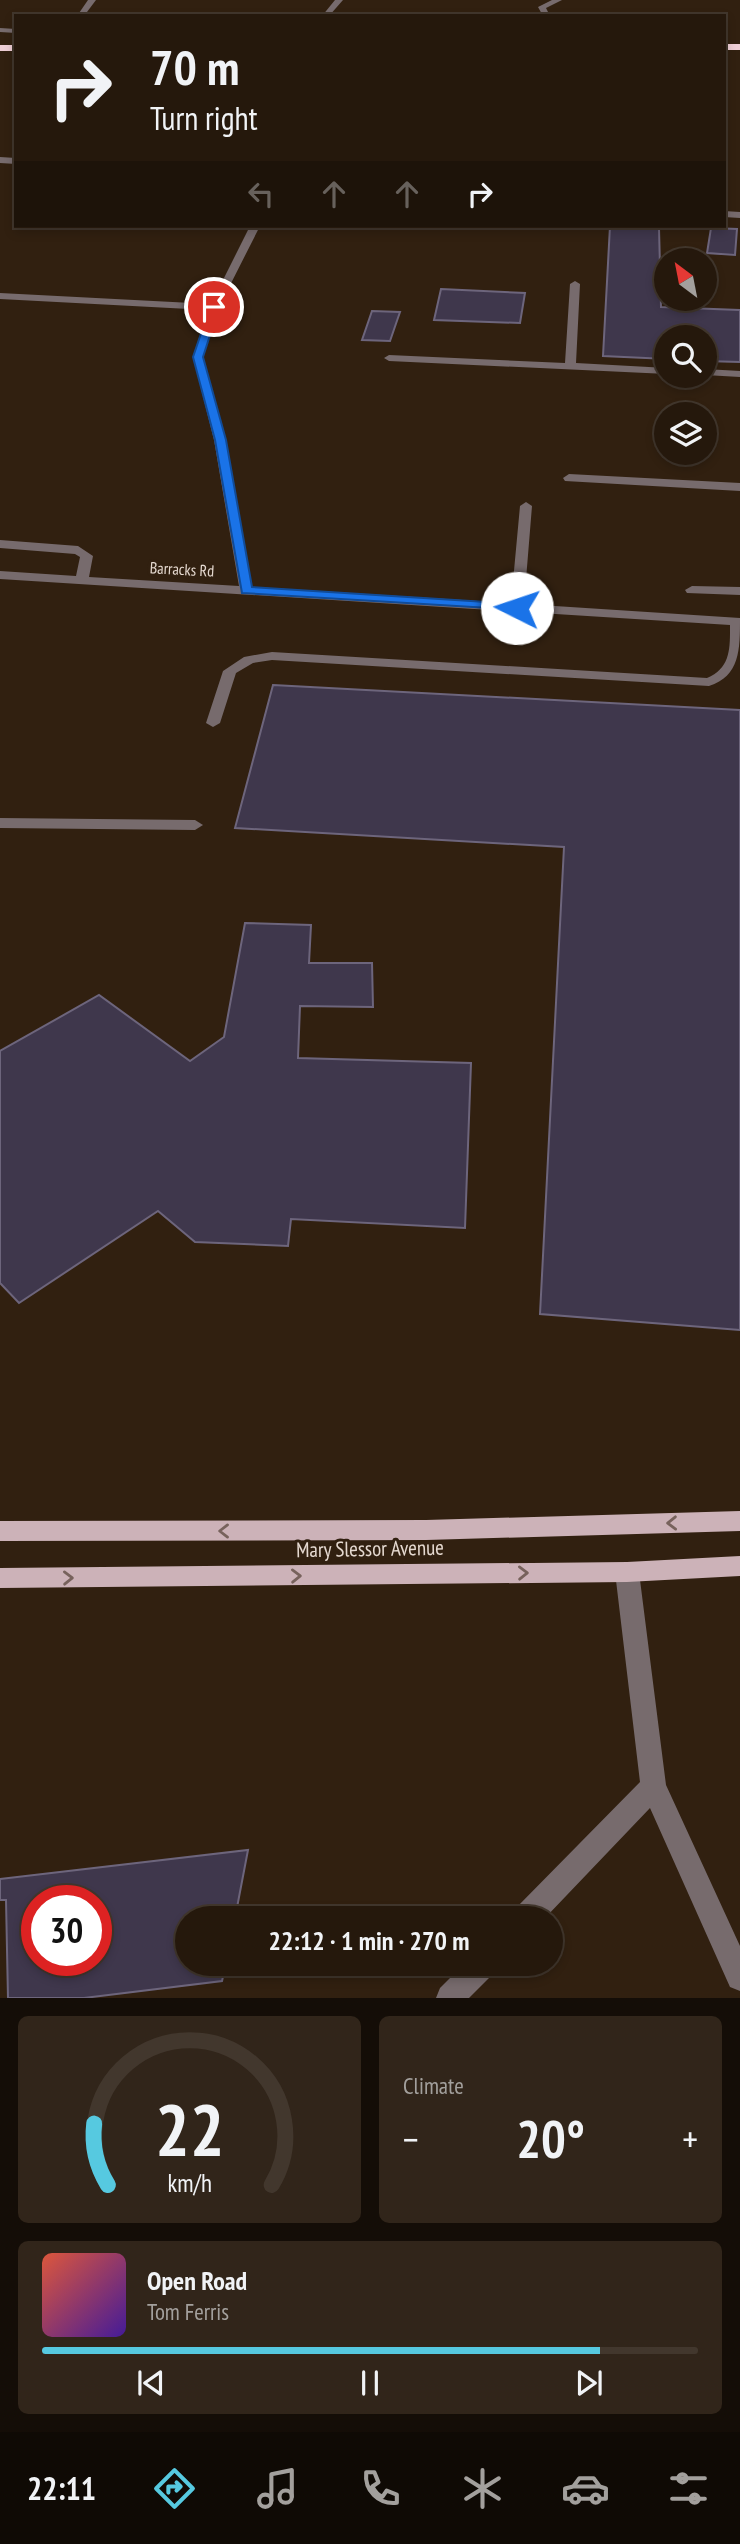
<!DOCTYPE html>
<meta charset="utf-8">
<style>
:root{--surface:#25180c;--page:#31251a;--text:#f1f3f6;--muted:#a3a09d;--line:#42372d;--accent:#56c9e0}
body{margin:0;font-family:"PT Sans Narrow",sans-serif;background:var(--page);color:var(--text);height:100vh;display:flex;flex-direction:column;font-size:26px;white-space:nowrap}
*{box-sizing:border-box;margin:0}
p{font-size:23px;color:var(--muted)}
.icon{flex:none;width:38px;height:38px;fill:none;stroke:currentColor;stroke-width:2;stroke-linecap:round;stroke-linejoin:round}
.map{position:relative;height:1998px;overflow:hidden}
.sheet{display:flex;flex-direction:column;gap:18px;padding:18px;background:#140d07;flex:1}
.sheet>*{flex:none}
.banner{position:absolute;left:14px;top:14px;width:712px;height:214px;border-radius:0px;box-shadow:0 4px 10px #0003,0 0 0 2px var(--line);background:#25180c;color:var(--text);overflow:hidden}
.needle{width:46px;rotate:328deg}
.buttons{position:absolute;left:654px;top:248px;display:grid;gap:14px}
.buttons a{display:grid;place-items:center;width:63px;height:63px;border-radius:50%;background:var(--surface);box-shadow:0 4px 10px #0003,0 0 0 2px var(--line);font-size:35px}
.speed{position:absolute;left:21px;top:1885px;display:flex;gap:14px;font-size:35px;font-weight:700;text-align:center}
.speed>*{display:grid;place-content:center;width:91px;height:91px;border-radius:50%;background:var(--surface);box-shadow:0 4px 10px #0003,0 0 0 2px var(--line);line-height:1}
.speed .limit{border:10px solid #d22;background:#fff;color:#111}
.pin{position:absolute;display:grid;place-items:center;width:60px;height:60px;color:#fff;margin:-30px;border:4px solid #fff;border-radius:50%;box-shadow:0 2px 7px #0007}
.me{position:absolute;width:77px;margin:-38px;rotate:274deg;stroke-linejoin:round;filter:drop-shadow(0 0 5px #0008)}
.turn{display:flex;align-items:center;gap:24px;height:147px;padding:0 21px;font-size:32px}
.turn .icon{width:91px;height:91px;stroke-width:2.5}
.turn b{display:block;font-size:49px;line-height:60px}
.lanes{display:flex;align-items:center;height:66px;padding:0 21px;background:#0003;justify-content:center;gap:35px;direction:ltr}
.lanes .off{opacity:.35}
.big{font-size:52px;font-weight:700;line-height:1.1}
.sheet .card{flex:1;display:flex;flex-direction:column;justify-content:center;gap:10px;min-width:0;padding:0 24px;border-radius:10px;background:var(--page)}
.sheet .dial{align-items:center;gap:0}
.dial svg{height:182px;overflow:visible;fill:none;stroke:var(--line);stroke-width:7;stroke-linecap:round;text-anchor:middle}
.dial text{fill:var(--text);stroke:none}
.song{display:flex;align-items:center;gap:21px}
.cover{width:84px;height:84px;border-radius:10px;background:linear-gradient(135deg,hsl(10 70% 55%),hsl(260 70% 35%))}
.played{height:7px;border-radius:4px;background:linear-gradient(90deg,var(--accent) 85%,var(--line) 85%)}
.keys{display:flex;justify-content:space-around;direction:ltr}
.heat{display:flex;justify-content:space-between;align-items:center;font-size:38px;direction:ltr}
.sheet .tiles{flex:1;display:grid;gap:18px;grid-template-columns:1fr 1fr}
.card:last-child{grid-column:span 2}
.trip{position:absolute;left:175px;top:1906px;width:388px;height:70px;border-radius:35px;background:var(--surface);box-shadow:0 4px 10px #0003,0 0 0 2px var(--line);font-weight:700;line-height:70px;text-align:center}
.tab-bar{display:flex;height:112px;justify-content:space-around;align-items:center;background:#0f0a05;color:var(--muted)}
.tab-bar .icon{width:49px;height:49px}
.tab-bar .active{color:var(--accent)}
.tab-bar b{font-size:32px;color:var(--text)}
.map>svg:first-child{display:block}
.building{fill:#3f374c;stroke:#6d657c;stroke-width:2;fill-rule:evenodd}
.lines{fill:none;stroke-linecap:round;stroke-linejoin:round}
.minor{fill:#776b6d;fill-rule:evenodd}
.major{fill:#ccb2b8;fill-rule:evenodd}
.highway{fill:#eeced5;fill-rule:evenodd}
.oneway{stroke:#77625c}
.route{fill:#1a73e8;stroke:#114b97;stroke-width:2}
.labels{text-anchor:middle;stroke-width:6;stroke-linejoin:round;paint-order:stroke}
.far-street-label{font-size:16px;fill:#e5d9d0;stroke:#312010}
.near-street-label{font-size:21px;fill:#e5d9d0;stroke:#312010}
</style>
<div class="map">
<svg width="740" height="1998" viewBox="0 0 740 1998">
<rect width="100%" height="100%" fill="#312010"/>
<g class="building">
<path d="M610,226l49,2 2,79 79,3v52l-35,-1v-23h-38v21l-64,-3z"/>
<path d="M711,228l26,1 -2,26 -28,-2z"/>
<path d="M441,289l84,4 -5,30 -86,-3z"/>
<path d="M372,311l28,1 -10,29 -28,-1z"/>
<path d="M273,685l467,25v620l-200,-16 24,-467 -329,-19z"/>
<path d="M245,923l66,2 -2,38h63l1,44 -73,-1 -2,52 173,5 -6,165 -174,-9 -3,27 -93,-4 -37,-31 -139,92 -19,-20v-232l99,-56 91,66 34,-24z"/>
<path d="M248,1850l-13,68h-48v46h39l-4,17 -138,17h-76l-2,-98h-6v-21zM37,1900h59v60h-59z"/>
</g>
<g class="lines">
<g class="minor">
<path d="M88,0h8l-12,16h-7z"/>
<path d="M335,0h8l-14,16h-7z"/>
<path d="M552,0h10l-16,8 4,8h-7l-5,-9z"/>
<path d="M0,28l16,1v4l-16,-1z"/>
<path d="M0,157l16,1v6l-16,-1z"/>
<path d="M724,211l16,1v6l-16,-1z"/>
<path d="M250,226h10l-41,81 -16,50 23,83 26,147 259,16 9,-97 6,-4 6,4 -8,98 216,14c0,32 0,58 -31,68l-437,-26 -19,3 -17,10 -16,50 -7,4 -7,-4 17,-52 21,-14 28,-5 435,26c24,-10 23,-30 23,-53l-730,-46v-8l76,5 4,-19 -5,-3 -75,-6v-8l78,6 15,10 -4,21 150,9 -25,-146 -21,-83 15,-47 -208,-11v-6l211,11z"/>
<path d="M575,281l5,3 -4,79 91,5v6l-278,-13 -5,-3 5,-3 176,8 5,-79z"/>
<path d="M705,369l35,2v6l-35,-2z"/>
<path d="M569,474l171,9v8l-175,-10 -2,-3z"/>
<path d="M692,586l48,1v8l-53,-2 -2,-3z"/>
<path d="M0,818l195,2 8,5 -8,5 -195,-2z"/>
<path d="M627,1562l8,3 4,7 27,213 74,161v45l-10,-4 -80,-179 -105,110h-33l4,-10 124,-126 -25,-210 4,-7z"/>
<path d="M464,1964h33l-4,10 -24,24h-33l4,-10z"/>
</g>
<g class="major">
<path d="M740,1511v20l-314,9 -426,1v-20l426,-1z"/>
<path d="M740,1556v20l-113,6 -627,6v-20l627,-6z"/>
</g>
<g class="highway">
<rect x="724" y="44" width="16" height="6"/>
<rect x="0" y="45" width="16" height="6"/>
</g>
</g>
<defs><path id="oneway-chevron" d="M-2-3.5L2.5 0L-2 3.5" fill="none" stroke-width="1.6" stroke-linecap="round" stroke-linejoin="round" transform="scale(1.75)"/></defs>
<g class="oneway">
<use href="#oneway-chevron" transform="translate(672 1523) rotate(179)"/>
<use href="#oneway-chevron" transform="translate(224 1531) rotate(180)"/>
<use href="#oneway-chevron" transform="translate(523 1573) rotate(-1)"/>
<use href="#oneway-chevron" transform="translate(296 1576) rotate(-1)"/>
<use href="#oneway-chevron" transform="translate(68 1578) rotate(-1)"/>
</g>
<path class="route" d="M214,304l5,3 -16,50 23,83 26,147 265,17 5,1v5l-280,-17 -27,-153 -22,-83 17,-50z"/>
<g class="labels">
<g class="far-street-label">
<text transform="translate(182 569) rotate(3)" y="6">Barracks Rd</text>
</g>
<g class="near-street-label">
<text transform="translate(370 1549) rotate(-1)" y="7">Mary Slessor Avenue</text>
</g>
</g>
</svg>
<div class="buttons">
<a><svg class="needle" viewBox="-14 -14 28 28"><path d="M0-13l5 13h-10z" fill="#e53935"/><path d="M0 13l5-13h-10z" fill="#a3a09d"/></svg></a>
<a><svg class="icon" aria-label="search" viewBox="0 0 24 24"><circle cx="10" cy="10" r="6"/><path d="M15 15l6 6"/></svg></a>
<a><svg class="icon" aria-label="layers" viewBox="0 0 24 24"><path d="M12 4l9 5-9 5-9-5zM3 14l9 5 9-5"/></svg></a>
</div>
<div class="speed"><div class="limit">30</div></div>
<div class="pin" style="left:214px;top:307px;background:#d93025"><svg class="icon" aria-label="arrive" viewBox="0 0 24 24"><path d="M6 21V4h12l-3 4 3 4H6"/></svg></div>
<svg class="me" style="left:517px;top:608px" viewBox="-20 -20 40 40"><circle r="19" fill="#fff"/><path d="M0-13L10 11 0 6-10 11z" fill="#1a73e8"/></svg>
<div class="trip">22:12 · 1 min · 270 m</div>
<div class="banner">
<div class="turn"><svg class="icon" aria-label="right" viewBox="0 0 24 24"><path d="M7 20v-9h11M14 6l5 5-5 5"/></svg><div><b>70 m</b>Turn right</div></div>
<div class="lanes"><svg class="icon off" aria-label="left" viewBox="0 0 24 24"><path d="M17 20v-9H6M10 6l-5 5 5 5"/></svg><svg class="icon off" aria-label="ahead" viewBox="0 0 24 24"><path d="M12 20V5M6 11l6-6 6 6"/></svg><svg class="icon off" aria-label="ahead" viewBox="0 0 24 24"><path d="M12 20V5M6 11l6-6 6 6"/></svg><svg class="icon" aria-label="right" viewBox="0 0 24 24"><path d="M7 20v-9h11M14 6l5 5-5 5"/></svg></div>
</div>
</div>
<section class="sheet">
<div class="tiles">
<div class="card dial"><svg viewBox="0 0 100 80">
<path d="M14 69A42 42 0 1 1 86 69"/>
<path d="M14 69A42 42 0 0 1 8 42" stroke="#56c9e0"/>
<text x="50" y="56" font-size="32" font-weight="700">22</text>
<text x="50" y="72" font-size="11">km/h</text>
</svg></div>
<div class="card"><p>Climate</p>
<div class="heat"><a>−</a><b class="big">20°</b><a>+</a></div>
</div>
<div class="card">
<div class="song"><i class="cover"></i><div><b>Open Road</b><p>Tom Ferris</p></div></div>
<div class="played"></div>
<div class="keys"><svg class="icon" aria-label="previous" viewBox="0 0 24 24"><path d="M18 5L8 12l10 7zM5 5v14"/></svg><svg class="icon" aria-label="pause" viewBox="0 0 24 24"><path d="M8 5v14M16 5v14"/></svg><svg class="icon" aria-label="next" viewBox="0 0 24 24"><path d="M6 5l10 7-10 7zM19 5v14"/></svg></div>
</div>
</div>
</section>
<nav class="tab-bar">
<b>22:11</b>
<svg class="icon active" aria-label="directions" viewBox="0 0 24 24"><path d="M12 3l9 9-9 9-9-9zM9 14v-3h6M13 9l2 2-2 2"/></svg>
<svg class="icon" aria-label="music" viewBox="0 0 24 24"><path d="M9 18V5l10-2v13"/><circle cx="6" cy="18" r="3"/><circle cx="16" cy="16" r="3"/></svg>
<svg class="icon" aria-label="phone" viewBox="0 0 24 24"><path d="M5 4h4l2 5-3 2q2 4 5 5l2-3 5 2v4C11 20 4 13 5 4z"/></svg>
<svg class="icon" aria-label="climate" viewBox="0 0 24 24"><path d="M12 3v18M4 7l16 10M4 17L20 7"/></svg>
<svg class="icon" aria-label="car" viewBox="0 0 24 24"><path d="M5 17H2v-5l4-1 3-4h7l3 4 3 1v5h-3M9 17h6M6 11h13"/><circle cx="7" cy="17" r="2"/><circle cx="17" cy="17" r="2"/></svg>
<svg class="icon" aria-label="filters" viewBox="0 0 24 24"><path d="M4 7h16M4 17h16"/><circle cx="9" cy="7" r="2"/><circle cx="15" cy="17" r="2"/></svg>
</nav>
